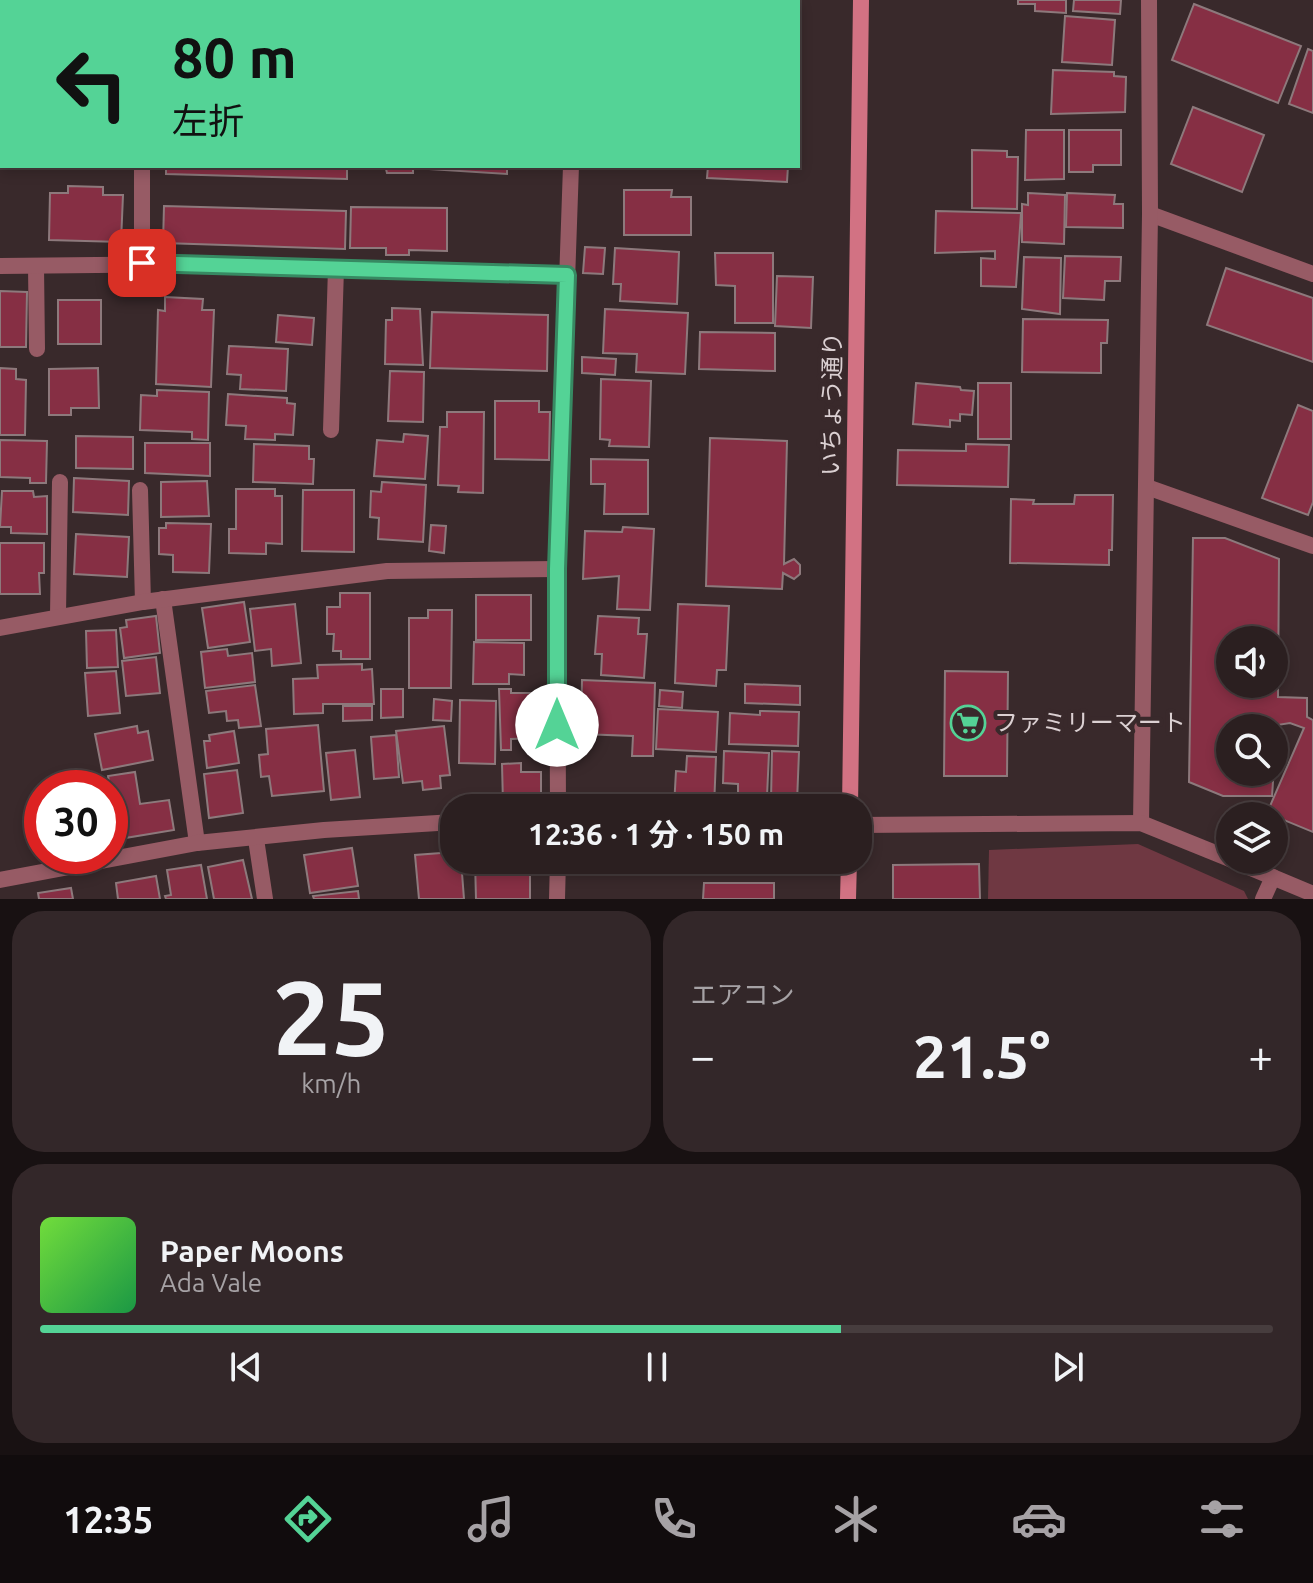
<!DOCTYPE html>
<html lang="ja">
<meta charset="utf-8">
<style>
:root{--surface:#2b1f20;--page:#332729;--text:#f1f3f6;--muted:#a6a2a5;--line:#473d3e;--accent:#54d396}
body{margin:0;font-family:Ubuntu,"Noto Sans JP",sans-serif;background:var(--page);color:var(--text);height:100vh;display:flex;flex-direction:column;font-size:30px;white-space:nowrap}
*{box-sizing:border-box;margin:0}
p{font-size:26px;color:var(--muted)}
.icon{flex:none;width:44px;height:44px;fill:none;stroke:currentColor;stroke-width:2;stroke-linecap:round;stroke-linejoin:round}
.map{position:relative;height:899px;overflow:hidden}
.side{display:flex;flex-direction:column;gap:12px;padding:12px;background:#181112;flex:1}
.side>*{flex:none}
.banner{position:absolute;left:0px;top:0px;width:800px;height:168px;box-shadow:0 4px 12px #0003,0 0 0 2px var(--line);background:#54d396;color:#111;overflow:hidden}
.fabs{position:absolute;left:1216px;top:626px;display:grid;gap:16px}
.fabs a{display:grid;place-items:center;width:72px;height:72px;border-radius:50%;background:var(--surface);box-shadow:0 4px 12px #0003,0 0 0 2px var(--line);font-size:40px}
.speed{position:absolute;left:24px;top:770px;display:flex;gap:16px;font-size:40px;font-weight:700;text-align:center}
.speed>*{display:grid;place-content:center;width:104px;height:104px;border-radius:50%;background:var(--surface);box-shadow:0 4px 12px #0003,0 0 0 2px var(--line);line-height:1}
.speed .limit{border:12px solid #d22;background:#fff;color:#111}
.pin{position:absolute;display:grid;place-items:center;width:68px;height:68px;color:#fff;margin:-34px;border-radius:16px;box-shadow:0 4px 12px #0006}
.me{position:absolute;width:88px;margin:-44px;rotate:0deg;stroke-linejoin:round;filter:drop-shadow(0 0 6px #0008)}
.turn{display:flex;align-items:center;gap:28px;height:168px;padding:0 40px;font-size:36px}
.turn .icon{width:104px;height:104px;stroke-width:2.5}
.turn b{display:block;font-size:56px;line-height:68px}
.big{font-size:60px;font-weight:700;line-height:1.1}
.side .card{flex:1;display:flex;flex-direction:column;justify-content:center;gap:12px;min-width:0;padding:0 28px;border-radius:32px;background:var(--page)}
.side .dial{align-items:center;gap:0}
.dial b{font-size:104px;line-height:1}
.song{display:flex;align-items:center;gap:24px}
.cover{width:96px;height:96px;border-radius:12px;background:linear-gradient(135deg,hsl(100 70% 55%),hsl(140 70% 35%))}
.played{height:8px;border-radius:4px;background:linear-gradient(90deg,var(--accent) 65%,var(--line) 65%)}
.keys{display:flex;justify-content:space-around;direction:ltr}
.heat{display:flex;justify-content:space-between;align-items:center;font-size:44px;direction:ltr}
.side .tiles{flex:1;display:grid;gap:12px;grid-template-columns:1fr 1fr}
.card:last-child{grid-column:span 2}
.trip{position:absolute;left:440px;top:794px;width:432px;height:80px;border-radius:32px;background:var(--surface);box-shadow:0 4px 12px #0003,0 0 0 2px var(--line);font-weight:700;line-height:80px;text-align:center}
.tabs{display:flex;height:128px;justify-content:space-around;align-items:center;background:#110c0d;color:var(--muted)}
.tabs .icon{width:56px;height:56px}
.tabs .active{color:var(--accent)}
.tabs b{font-size:36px;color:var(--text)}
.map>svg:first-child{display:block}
.green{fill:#6f3842}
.building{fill:#862f44;stroke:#8d797c;stroke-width:2;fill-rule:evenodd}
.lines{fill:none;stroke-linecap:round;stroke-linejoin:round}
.lane{stroke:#975b65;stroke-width:16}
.street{stroke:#975b65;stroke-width:16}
.secondary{stroke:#d27283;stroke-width:16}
.route-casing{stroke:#378962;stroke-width:20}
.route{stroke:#54d396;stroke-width:14}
.labels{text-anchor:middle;stroke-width:8;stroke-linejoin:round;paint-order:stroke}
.street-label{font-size:24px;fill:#dbd0d2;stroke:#39292b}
.poi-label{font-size:24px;fill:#dbd0d2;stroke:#39292b;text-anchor:start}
</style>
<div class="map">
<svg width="1313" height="899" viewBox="0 0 1313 899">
<rect width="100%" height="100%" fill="#39292b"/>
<path class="green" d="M1138,844l106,47 4,8h-260l1,-49z"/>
<g class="building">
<rect x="131" y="0" width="46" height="2"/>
<rect x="249" y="0" width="40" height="2"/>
<rect x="306" y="0" width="45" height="2"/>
<rect x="360" y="0" width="87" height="2"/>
<rect x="451" y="0" width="86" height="2"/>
<path d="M1018,0h48v13l-31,-2v-7h-17z"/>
<path d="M1074,0h47l-1,14 -47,-3z"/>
<path d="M1194,4l107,42 -23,57 -106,-43z"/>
<rect x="0" y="9" width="2" height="37"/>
<path d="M1065,16l50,4 -3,45 -50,-3z"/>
<path d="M1308,49l5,2v62l-24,-9z"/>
<rect x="0" y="69" width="2" height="30"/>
<path d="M1053,70l61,2v4l12,1 -1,35 -74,2z"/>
<path d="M1193,107l71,28 -22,57 -71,-28z"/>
<path d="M1026,130h38v49l-39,1z"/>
<path d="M1069,130h52v35h-28v7h-24z"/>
<path d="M972,150l35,1v6h11l-1,52 -45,-1z"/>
<path d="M166,166h181v13l-181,-5z"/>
<path d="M349,166h191v3l-33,-1v6l-94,-6v5h-26l-1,-4z"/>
<path d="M708,166h80l-1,16 -80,-4z"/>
<path d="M68,186l35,1v8h20l-2,47 -72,-2 1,-47h18z"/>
<path d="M624,190h48l-1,7h20v38h-67z"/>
<path d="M1028,193l37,2 -1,49 -42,-2v-38l6,1z"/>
<path d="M1067,193l48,2 -1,9h9v24l-57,-1z"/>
<path d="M164,206l182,5 -1,38 -182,-6z"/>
<path d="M351,207l96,1v43l-38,-1v5h-23v-7h-36z"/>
<path d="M936,211l85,2 -5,74 -35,-1v-28l14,1v-8l-60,2z"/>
<path d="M585,247l20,1 -2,26 -20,-1z"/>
<path d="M615,248l64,4 -2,52 -57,-3 1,-17h-8z"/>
<path d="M715,253h58v70h-38v-37l-19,-1z"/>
<path d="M1065,256l56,1 -1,24h-15l-1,19 -41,-2z"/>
<path d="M1024,257l37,1 -1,56 -38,-5z"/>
<path d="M1226,268l87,30v64l-106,-37z"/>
<path d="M777,276l36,1 -2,51 -36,-2z"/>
<path d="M0,291l27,1 -1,55h-26z"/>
<path d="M165,297l38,2 -1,11h12l-3,77 -55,-3 2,-74 7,1z"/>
<rect x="58" y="300" width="43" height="44"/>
<path d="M392,308l28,1 3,56 -38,-1 1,-44h6z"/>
<path d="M605,309l83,4 -3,61 -49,-2 1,-18 -34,-1z"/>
<path d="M432,312l116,3 -1,56 -117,-3z"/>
<path d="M278,315l36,3 -2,27 -36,-3z"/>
<path d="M1023,319l85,1 -1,23h-6v30l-79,-1z"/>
<path d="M700,332l75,1v38l-76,-2z"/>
<path d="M229,346l59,3 -2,42 -46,-2 1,-14 -14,-1z"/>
<path d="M582,357l34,2 -1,16 -33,-2z"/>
<path d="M0,368l16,1v10l10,1 -1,55h-25z"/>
<path d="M98,368l1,40h-28v7h-22v-46z"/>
<path d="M390,371l34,1 -1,50 -35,-1z"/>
<path d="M601,379l50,2 -2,66 -40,-1 1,-6 -10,-1z"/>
<path d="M916,383l44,4 1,3 13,1 -2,24 -12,-1v7l-10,-1v7l-37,-3z"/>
<rect x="978" y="383" width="33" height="56"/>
<path d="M157,390l52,2 -1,48 -16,-1v-7l-52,-2 1,-35 16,1z"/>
<path d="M228,394l59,4v5l8,1 -2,31 -18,-1v6l-30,-1 1,-13 -20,-1z"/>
<path d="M495,401h44v11h11l-1,48 -54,-1z"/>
<path d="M1298,405l15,6v91l-5,13 -46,-17z"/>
<path d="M447,412h37l-1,81 -25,-1 1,-6 -21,-1 2,-58h7z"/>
<path d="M404,434l24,2 -3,43 -51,-3 3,-36 26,2z"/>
<path d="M76,436l57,1v32l-57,-1z"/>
<path d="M710,438l77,3 -3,123 10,-5 6,6v9l-6,5 -11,-6 -1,16 -76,-3z"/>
<path d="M0,440l47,1 -1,42h-16v-5l-30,-1z"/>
<path d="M145,443h65v33l-65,-3z"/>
<path d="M254,444l55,2v13h5l-1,25 -60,-2z"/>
<path d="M966,444l43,1 -1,42 -111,-2 1,-35 68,1z"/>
<path d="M591,459l57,1v54h-44l1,-30h-14z"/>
<path d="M74,478l55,3 -1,34 -55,-3z"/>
<path d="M207,481l2,35 -48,1v-35z"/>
<path d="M382,482l44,3 -3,57 -45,-3 1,-21 -9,-1 1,-26 10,1z"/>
<path d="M236,489h39v7h7v48l-16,-1v11l-37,-1v-24h7z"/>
<path d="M303,490h51v62l-52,-1z"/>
<path d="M2,491h31l1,6 13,-1v38l-36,-1v-6h-11z"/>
<path d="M1075,495h38l-1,55h-3v15l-99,-2 1,-64 23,1 -1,4h41z"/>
<path d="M166,523l45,1 -2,49 -36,-1v-17l-14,-1v-26h7z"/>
<path d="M431,525l15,1 -2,27 -15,-2z"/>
<path d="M623,527l31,2 -4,81 -33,-1 2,-33 -36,3 2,-48 37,1z"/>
<path d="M76,534l53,3 -2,40 -53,-3z"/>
<path d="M1193,538h32l54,21 -1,138 29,1v19l6,3v112l-46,-19 37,-85 -14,-5 -13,2 -5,71h-49l-34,-14zM1230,640h44v44h-44zM1230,728h44v44h-44z"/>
<path d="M0,543h44v30h-5l1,21h-40z"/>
<path d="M340,593h30v66h-29v-8h-8l1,-17h-7v-27h13z"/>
<rect x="476" y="595" width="55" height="45"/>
<path d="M244,602l6,40 -42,6 -6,-40z"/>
<path d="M295,604l6,59 -29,3 -1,-17 -16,2 -5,-42z"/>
<path d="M678,604l51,2 -3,64h-9l-1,16 -41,-3z"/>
<path d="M428,610h24l-1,78h-42v-70h19z"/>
<path d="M156,616l4,37 -36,5 -4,-30 7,-1 -1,-7z"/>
<path d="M598,616l41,2 -1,16h9l-3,44 -43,-3 1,-21h-7z"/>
<path d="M116,630l2,37 -31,1 -1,-37z"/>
<path d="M474,642l50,1v32l-15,-1v10h-36z"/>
<path d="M227,649l1,7 24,-3 3,29 -50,6 -4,-36z"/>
<path d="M156,657l4,36 -34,3 -4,-35z"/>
<path d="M362,664v6l10,-1 2,35h-51v9l-29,1 -1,-35 25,-1 -1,-13z"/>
<path d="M116,671l4,42 -32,3 -3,-43z"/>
<path d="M945,671l63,1 -1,104h-63z"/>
<path d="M582,680l73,3 -2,73h-21l1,-20 -52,-2z"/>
<path d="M745,684l55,2v19l-55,-2z"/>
<path d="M255,685l6,41 -22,2 -1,-8 -11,1 -1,-10 -17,2 -3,-22z"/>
<path d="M381,689h22v28l-22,1z"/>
<path d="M499,689h12v4h27v8l7,1 1,22h-9l1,14 -27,1v11h-10z"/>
<path d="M660,690l23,2 -1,16 -23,-2z"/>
<path d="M434,699l18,2 -1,20 -18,-1z"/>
<path d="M460,700l36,1 -1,63 -36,-1z"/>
<path d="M343,706h29v14l-29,1z"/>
<path d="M658,709l60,3 -2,40 -60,-3z"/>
<path d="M760,711l39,1 -1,34 -69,-2 1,-31 30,2z"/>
<path d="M318,725l6,66 -52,5 -3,-20 -8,1 -2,-22 9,-1 -2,-25z"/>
<path d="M137,726l1,7 10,-2 5,29 -51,10 -7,-36z"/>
<path d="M444,726l6,49 -10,1 1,12 -18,2 -1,-9 -19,2 -7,-52z"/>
<path d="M234,731l5,32 -32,5 -3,-27h6l-1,-6z"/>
<path d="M396,735l3,42 -25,2 -3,-42z"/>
<path d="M355,750l5,47 -29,3 -5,-47z"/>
<path d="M724,751l45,2 -2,43 -29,-1v-11l-15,-1z"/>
<path d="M772,751l27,1 -2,50 -26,-2z"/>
<path d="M687,756l29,1 -2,51 -40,-1 2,-36 10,1z"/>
<path d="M521,763v9h20v23l-9,9h-29l-1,-40z"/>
<path d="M237,770l6,43 -34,5 -5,-44z"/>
<path d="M135,772l5,32 29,-4 5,30 -55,9 -11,-63z"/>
<path d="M352,848l6,38 -48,7 -6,-38z"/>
<path d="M454,852v8h7l3,39h-45l-4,-44z"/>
<path d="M243,860l9,39h-38l-6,-32z"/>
<path d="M475,860h55v39h-54z"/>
<path d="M979,864l1,35h-87v-34z"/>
<path d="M201,865l6,34h-41l-1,-3 6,-1 -4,-25z"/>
<path d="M156,876l4,23h-42l-2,-16z"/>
<path d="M704,883h70v16h-71z"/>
<path d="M71,888l2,11h-34l-1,-6z"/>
<path d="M358,891l1,8h-45l-1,-3z"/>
</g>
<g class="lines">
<g class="lane">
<path d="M142,263v-97"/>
<path d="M36,266l1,83"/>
<path d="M331,430l5,-162"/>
<path d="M140,490l3,112"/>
<path d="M58,615l2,-133"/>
<path d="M256,839l9,60"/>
</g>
<g class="street">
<path d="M572,2v-2"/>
<path d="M1150,214l163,60"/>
<path d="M0,266l193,-2 374,11"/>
<path d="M1147,487l166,59"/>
<path d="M163,599l34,244"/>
<path d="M0,628l143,-26 244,-31 170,-2"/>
<path d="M558,808l-1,-239 14,-403"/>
<path d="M1141,823l9,-609 -1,-214"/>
<path d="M858,825l283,-2 89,36"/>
<path d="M1232,860l81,34"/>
<path d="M0,880l197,-37 127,-13 130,-8"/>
<path d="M557,899l1,-39"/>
<path d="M1263,899l10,-22"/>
</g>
<g class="secondary">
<path d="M850,808l11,-808"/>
<path d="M848,899l1,-39"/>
</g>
</g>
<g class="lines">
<g class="route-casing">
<path id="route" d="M142,263l425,12 -10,294v156"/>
</g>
<use href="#route" class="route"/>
</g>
<defs>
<g id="supermarket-ring" transform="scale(1.8)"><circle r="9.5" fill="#39292b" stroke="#54d396" stroke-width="1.5"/><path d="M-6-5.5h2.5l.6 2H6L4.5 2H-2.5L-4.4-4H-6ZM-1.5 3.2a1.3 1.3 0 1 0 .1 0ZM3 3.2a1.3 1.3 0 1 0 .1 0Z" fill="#54d396"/></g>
</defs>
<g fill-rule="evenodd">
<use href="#supermarket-ring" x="968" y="723"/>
</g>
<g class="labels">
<g class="street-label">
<text transform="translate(832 404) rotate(-89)" y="8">いちょう通り</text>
</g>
<g class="poi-label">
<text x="994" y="731">ファミリーマート</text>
</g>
</g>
</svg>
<div class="fabs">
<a><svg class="icon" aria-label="sound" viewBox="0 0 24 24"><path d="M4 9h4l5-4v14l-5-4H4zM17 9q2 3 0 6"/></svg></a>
<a><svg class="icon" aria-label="search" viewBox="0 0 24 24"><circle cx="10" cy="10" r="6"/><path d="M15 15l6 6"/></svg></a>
<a><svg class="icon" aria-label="layers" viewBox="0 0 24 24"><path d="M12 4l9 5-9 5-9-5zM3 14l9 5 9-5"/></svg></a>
</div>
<div class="speed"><div class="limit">30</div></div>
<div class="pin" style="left:142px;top:263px;background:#d93025"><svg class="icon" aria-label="arrive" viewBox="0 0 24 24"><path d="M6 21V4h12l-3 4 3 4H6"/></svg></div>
<svg class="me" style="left:557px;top:725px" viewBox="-20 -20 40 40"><circle r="19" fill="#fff"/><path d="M0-13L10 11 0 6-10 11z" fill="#54d396"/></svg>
<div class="trip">12:36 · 1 分 · 150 m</div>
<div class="banner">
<div class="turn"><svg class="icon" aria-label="left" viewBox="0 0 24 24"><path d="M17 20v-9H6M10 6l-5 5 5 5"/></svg><div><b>80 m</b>左折</div></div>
</div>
</div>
<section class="side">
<div class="tiles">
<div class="card dial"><b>25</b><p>km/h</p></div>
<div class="card"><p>エアコン</p>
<div class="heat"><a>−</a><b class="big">21.5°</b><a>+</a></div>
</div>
<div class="card">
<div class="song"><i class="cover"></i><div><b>Paper Moons</b><p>Ada Vale</p></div></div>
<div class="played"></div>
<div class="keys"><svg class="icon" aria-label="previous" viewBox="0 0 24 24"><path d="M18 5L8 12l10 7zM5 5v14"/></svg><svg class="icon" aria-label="pause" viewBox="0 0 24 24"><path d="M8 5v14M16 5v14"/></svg><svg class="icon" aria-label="next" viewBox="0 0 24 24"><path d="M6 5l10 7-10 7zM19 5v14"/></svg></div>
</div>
</div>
</section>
<nav class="tabs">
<b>12:35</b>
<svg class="icon active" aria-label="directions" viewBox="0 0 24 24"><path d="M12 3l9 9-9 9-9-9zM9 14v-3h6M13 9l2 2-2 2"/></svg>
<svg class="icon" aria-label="music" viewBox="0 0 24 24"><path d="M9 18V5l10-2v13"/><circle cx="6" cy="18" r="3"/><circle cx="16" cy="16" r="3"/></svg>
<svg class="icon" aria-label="phone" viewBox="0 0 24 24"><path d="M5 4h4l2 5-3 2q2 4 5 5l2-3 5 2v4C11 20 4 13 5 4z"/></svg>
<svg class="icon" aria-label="climate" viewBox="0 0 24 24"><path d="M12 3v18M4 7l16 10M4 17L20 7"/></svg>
<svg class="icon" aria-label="car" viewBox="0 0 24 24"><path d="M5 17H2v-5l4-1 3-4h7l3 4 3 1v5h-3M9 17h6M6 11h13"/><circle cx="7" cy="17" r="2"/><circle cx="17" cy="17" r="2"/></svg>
<svg class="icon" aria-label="filters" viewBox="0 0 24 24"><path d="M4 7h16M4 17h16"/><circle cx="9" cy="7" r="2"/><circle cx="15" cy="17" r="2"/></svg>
</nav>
